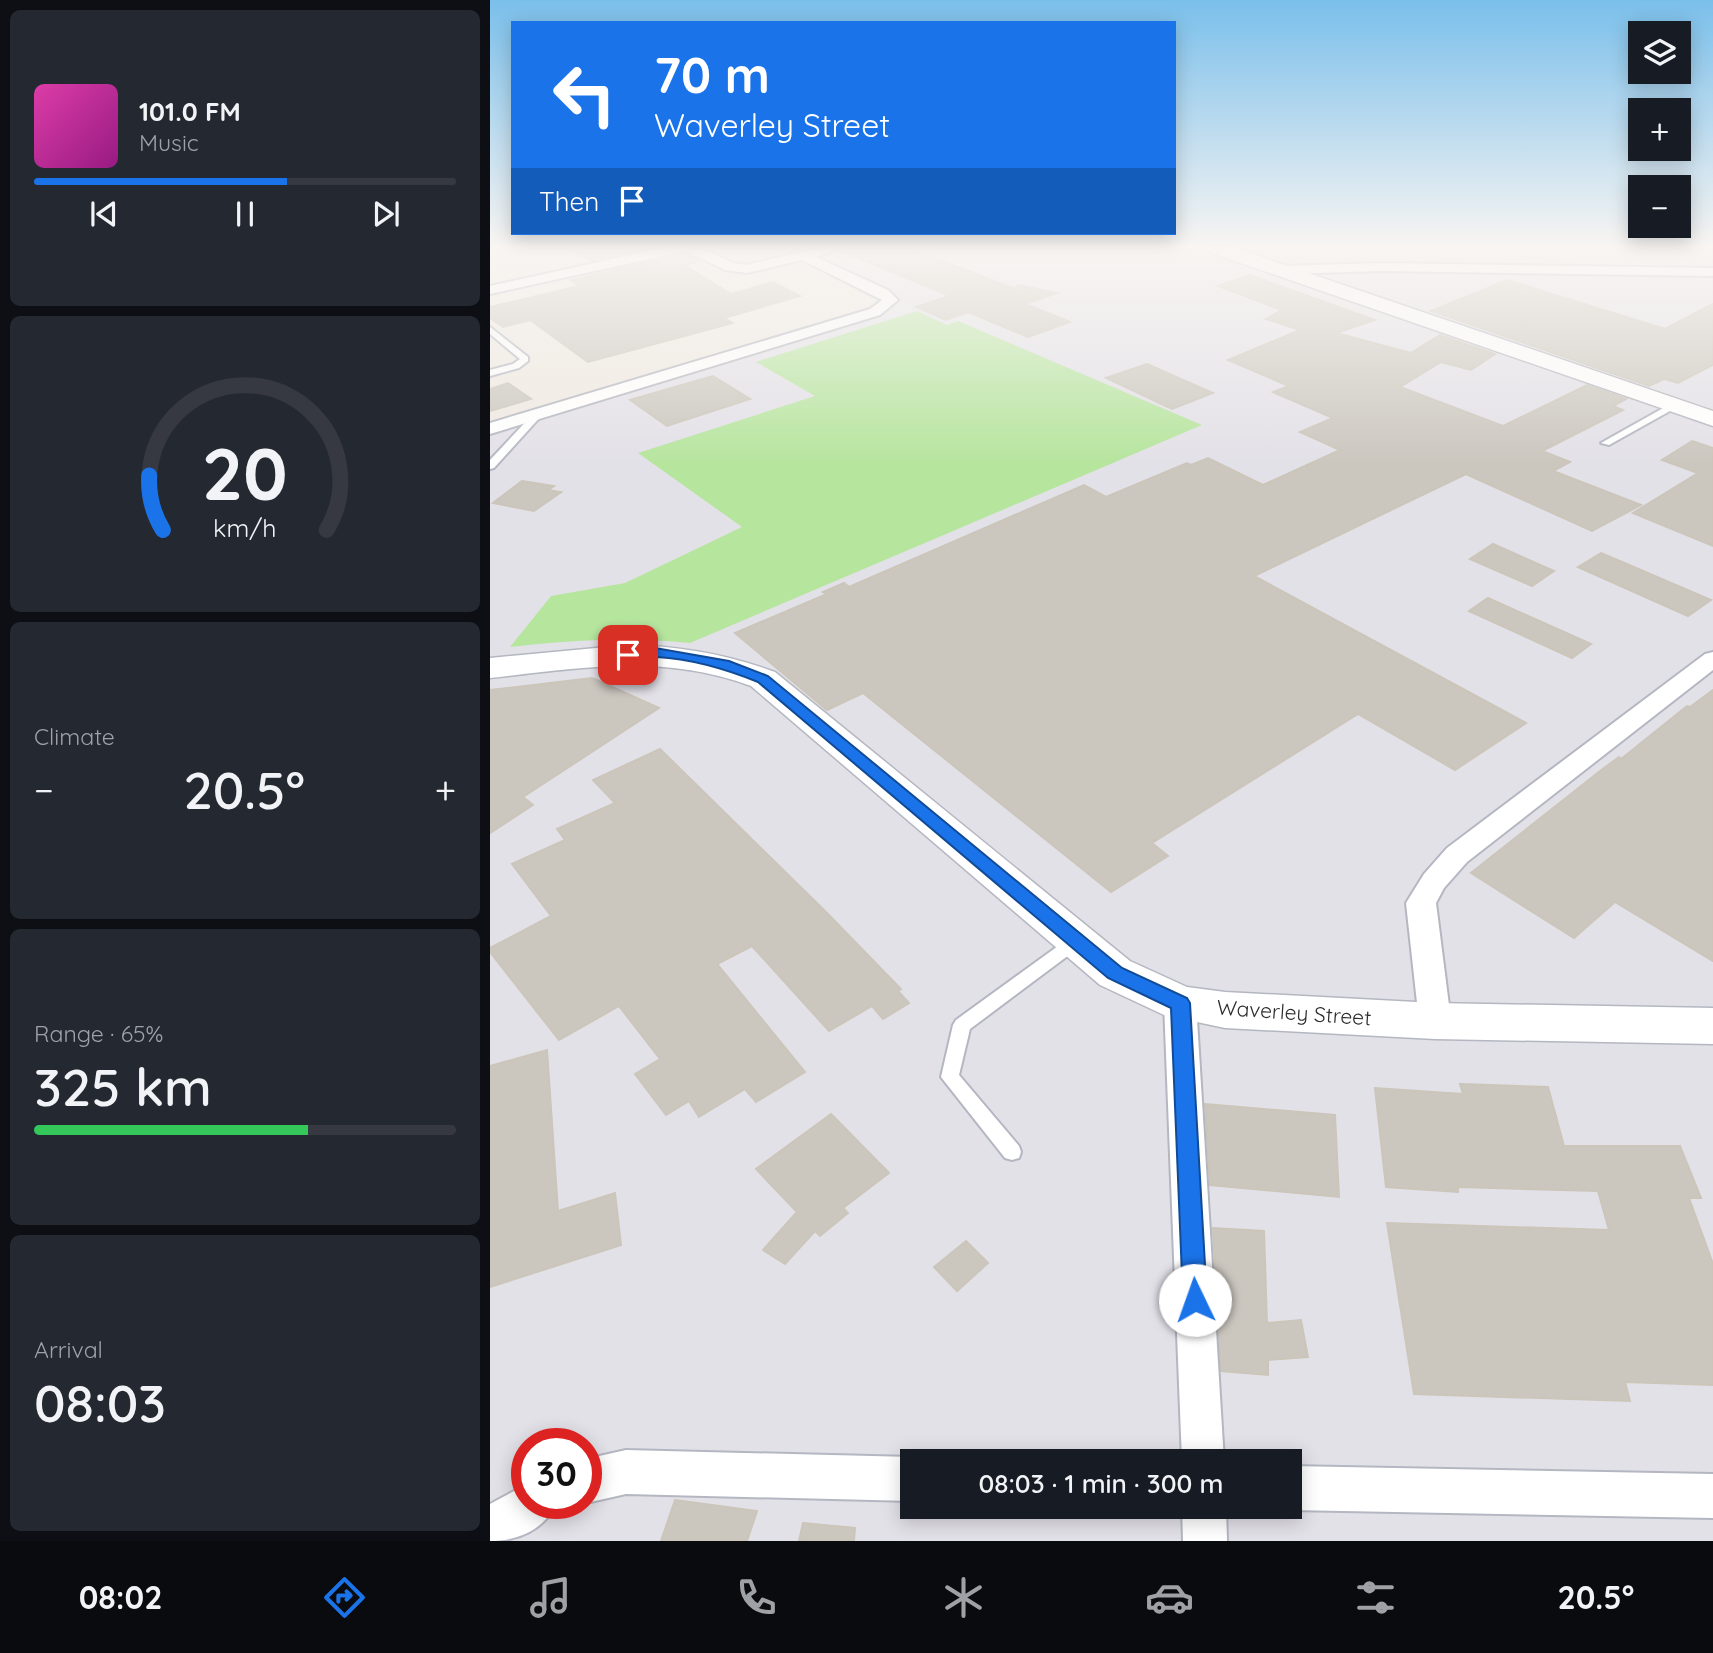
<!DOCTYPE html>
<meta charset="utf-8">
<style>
:root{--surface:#171b24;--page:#242831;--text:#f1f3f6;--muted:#9ea1a6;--line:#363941;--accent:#1a73e8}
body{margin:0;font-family:Quicksand,sans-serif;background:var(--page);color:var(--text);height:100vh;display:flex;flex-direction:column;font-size:26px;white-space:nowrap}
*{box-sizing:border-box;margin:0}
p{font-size:23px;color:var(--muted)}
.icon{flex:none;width:38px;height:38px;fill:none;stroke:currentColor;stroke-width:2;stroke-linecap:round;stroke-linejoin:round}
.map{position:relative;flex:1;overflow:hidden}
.details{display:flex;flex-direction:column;gap:10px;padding:10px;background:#0d0f14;width:490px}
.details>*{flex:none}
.banner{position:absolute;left:21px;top:21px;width:665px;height:214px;border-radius:0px;box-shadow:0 4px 18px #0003;background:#1a73e8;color:#fff;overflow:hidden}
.fabs{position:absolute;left:1138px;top:21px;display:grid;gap:14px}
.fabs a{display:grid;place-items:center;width:63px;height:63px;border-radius:0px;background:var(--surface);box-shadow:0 4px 18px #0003;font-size:35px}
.speed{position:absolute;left:21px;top:1428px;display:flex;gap:14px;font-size:35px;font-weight:700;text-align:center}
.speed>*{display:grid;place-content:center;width:91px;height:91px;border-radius:50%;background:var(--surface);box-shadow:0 4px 18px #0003;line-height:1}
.speed .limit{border:10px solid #d22;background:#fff;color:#111}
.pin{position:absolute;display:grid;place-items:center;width:60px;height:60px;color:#fff;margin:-30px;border-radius:14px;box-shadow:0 4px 10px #0006}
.me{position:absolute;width:77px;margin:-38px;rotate:357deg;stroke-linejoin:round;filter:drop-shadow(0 0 5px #0008)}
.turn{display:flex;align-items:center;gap:24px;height:147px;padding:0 28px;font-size:32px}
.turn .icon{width:91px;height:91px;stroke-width:2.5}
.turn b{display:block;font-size:49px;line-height:60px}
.then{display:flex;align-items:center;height:66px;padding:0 28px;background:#0003;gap:14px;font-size:26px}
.big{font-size:52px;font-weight:600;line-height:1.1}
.details .card{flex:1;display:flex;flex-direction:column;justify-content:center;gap:10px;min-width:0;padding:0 24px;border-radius:10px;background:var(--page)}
.details .dial{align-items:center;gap:0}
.dial svg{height:182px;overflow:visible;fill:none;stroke:var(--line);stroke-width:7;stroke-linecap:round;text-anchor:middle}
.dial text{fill:var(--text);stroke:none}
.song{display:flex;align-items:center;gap:21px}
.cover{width:84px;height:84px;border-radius:10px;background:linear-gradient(135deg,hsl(320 70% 55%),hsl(310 70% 35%))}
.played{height:7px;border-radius:4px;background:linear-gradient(90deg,var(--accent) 60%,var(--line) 60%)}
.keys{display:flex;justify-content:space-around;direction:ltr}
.heat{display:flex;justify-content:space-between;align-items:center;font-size:38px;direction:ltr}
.charge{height:10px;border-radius:5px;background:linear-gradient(90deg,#34c759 65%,var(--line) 0)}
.trip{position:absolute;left:410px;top:1449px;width:402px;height:70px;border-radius:0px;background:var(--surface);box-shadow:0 4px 18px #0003;font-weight:600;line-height:70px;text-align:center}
.tabs{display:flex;height:112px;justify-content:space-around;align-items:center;background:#090b0e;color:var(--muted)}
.tabs .icon{width:49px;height:49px}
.tabs .on{color:var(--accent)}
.tabs b{font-size:32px;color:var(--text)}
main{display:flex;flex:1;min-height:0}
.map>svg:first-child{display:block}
.industrial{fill:#e3e1e8;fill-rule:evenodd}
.green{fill:#b6e59e}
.building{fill:#cbc7bf;stroke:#cbc5ba;stroke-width:2}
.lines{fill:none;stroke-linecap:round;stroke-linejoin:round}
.lane-casing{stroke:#b4b7c1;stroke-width:4}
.street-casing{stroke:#b4b7c1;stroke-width:4}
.secondary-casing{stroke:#b4b7c1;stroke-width:3}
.lane{fill:#fff;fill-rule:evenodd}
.street{fill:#fff;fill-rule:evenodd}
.secondary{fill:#fff;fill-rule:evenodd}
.route{fill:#1a73e8;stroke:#114b97;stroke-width:2}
.labels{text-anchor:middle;stroke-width:7;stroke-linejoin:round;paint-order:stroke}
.street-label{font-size:21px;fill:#2e2e2e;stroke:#fff}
</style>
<main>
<section class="details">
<div class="card">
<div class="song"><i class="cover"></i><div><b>101.0 FM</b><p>Music</p></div></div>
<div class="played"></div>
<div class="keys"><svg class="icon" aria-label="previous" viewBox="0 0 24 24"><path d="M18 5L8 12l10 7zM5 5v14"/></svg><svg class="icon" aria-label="pause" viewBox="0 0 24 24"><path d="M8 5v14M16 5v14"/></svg><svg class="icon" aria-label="next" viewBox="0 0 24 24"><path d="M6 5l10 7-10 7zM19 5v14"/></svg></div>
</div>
<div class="card dial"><svg viewBox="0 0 100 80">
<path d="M14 69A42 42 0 1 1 86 69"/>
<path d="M14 69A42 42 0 0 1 8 45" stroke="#1a73e8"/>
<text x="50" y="56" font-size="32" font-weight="700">20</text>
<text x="50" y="72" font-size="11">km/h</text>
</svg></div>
<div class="card"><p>Climate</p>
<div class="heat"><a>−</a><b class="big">20.5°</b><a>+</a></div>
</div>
<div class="card"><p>Range · 65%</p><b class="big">325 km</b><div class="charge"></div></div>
<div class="card"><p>Arrival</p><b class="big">08:03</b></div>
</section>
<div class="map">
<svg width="1223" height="1541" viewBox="0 0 1223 1541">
<rect width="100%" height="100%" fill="#efe9e1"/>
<g class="industrial">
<path d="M206,248h508l509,179v1114h-1223v-1110l387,-118 15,-6 4,-8 -92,-44 -65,13zM37,1444h59v59h-59zM422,1461h378v46h-378z"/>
<path d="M743,248h480v161z"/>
</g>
<path class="green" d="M427,311l30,14 11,-4 244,104 -512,218c-61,-6 -119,-3 -180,4l41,-51 74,-13 117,-56 -104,-74 177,-57 -59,-34z"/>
<g class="building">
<path d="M78,248h81l-57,13z"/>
<path d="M354,248h66l105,41 3,-4 39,8 -32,11 45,18 -42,15 -60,-25 -22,8 -30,-13 34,-11 -109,-45z"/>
<path d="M196,254l15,7 -17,4 47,29 42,-12 27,14 -76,22 9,5 -145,39 -58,-42 -27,7 -13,-9v-11l89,-21 -8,-6z"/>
<path d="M760,275l125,45 -39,13 75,20 29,-18 55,19 -24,16 -30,-8 -41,25 103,39 84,-41 39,14 -13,7 10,4 -81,41 28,11 -17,9 88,34 -49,26 -126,-57 -212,102 272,147 -71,47 -97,-56 -206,129 16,13 -57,36 -248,-199 -36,17 -92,-77 92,-39 -4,-2 21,-9 5,4 235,-102 22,12 81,-34 4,2 17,-7 55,27 77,-35 -40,-18 33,-14 -60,-26 16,-6 -61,-26 72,-30 -34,-11 16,-9 -64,-24z"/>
<path d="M1017,280l158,49 48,-25v61l-35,18 -14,-4 -15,7 -218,-75z"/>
<path d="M657,364l36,16 30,13 -41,16 -66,-31z"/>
<path d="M223,376l37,23 -83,27 -37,-26z"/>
<path d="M18,383l23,16 -41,12v-22z"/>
<path d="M1202,441l21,7v98l-80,-33 65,-40 -36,-13z"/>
<path d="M32,481l32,5 -6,4 13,2 -27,19 -41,-8z"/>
<path d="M1003,544l61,27 -22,15 -62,-27z"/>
<path d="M1111,553l110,47 -23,16 -110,-49z"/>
<path d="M998,598l103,46 -19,14 -103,-47z"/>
<path d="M102,678l67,30 -136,89 10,8 -43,28v-143z"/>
<path d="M1223,690v271l-98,-59 -41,36 -103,-65 129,-102 19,-14 2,2 66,-53 3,1z"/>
<path d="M170,749l166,163 75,77 -3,2 11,12 -26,16 -11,-13 -43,25 -77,-85 -35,18 88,108 -49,30 -11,-13 -46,28 -10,-16 -23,14 -31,-41 25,-15 -41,-53 -60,34 -69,-88v-4l61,-32 -39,-52 53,-24 -8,-11 58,-26 -22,-23z"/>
<path d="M57,1050l11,161 57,-18 6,52 -131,42v-221z"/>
<path d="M970,1084l88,3 16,59h116l21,52h-12l24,66v121l-88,-3 5,19 -216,-7 -27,-171 222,7 -11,-39 -140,-4v5l-72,-5 -11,-99 88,6z"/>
<path d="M715,1104l130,11 4,82 -129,-12z"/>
<path d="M341,1114l58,59 -46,35 5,5 -28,23 -5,-5 -30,33 -22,-14 34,-38 -41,-43z"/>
<path d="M723,1228l51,3 3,92 34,-3 7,37 -40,3v15l-47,-4z"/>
<path d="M476,1241l22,22 -31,28 -23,-24z"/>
<path d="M185,1500l82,11 -10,30h-86z"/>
<path d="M313,1523l52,5 -1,13h-55z"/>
</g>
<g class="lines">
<g class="lane-casing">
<g id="lane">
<path d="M0,327l38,30v4l-9,7 -29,8v-6l23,-6 7,-5 -30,-25z"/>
<path d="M1184,402l3,1v4l-68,38 -8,-2z"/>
<path d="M44,413l8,2 -48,53 -4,1v-9z"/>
<path d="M585,936l6,2 2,4 -2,4 -111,83 -11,46 60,71 2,6 -2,6 -7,2 -7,-2 -64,-81 12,-52 3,-5 113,-82z"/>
</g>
</g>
<g class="street-casing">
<g id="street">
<path d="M172,248h40l31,15 14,2 70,-17h25l-26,9 72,33 10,10 -18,15 -390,119v-11l380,-114 12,-9 -80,-40 -55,13 -22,-3 -39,-19 -196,43v-8z"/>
<path d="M893,263l330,5v8l-330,-5 -104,3 -7,-4 7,-4z"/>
<path d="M1223,652v18l-246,192 -23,26 -8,15 15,118 -5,9 -11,4 -11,-4 -5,-9 -13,-118 18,-29 23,-26 258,-194z"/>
<path d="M690,991l11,3 5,9 28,458h-42l-18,-458 5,-9z"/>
<path d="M136,1450l286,7 9,4h-9v40l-286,-7 -40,9v-44z"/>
<path d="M800,1466l423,8v44l-423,-8 -7,-3h7z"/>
<path d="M37,1484v19h29c-11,27 -39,38 -66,38v-37z"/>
<path d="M692,1507h44l1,34h-44z"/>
</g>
</g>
<g class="secondary-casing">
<g id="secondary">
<path d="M716,248h29l478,163v15l-504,-174z"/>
<path d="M138,645c52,1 98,9 147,27l355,289 57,26 38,5 210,11 278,5v36l-278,-5 -210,-11 -61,-13 -64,-30 -349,-299c-89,-33 -169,-18 -261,-8v-20z"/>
</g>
</g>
<use href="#lane" class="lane"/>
<use href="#street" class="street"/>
<use href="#secondary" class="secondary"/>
</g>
<linearGradient id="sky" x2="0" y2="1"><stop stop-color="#7abfeb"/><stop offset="0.53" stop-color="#f8f5f2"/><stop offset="1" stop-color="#f8f5f2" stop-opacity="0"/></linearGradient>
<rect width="1223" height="464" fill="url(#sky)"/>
<path class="route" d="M165,648l74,13 39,15 354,292 65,30 3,5 17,297 -4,8 -8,3 -9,-3 -3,-8 -12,-292 -63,-30 -350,-296c-32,-13 -66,-23 -101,-25 -12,0 -27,6 -36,-2l7,-4z"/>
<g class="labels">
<g class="street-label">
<text transform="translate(804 1013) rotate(4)" y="7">Waverley Street</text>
</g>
</g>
</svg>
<div class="fabs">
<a><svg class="icon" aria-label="layers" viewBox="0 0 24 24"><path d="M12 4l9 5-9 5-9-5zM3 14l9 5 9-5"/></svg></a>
<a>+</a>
<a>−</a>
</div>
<div class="speed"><div class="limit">30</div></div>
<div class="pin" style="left:138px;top:655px;background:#d93025"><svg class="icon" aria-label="arrive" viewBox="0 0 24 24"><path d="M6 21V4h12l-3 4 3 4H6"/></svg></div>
<svg class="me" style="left:705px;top:1300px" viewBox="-20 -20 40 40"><circle r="19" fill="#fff"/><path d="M0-13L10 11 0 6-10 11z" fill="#1a73e8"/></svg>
<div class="trip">08:03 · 1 min · 300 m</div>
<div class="banner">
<div class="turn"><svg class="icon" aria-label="left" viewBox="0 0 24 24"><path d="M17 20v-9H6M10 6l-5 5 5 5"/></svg><div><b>70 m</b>Waverley Street</div></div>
<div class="then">Then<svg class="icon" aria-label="arrive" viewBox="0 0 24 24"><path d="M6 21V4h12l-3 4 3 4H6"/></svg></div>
</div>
</div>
</main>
<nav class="tabs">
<b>08:02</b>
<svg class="icon on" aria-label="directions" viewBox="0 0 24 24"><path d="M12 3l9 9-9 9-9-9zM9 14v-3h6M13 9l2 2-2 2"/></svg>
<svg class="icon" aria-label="music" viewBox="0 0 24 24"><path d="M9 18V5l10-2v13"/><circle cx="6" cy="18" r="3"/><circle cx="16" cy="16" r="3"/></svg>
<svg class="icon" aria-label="phone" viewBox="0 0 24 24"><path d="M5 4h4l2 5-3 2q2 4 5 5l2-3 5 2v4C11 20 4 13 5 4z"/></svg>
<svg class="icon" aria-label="climate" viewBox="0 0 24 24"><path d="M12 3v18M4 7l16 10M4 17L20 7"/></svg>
<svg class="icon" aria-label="car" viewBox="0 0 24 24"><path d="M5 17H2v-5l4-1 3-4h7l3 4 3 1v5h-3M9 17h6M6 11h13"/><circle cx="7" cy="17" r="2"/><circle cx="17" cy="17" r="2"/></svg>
<svg class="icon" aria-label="filters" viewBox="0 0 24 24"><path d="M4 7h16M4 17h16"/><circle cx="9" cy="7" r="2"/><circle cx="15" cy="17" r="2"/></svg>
<b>20.5°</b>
</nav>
